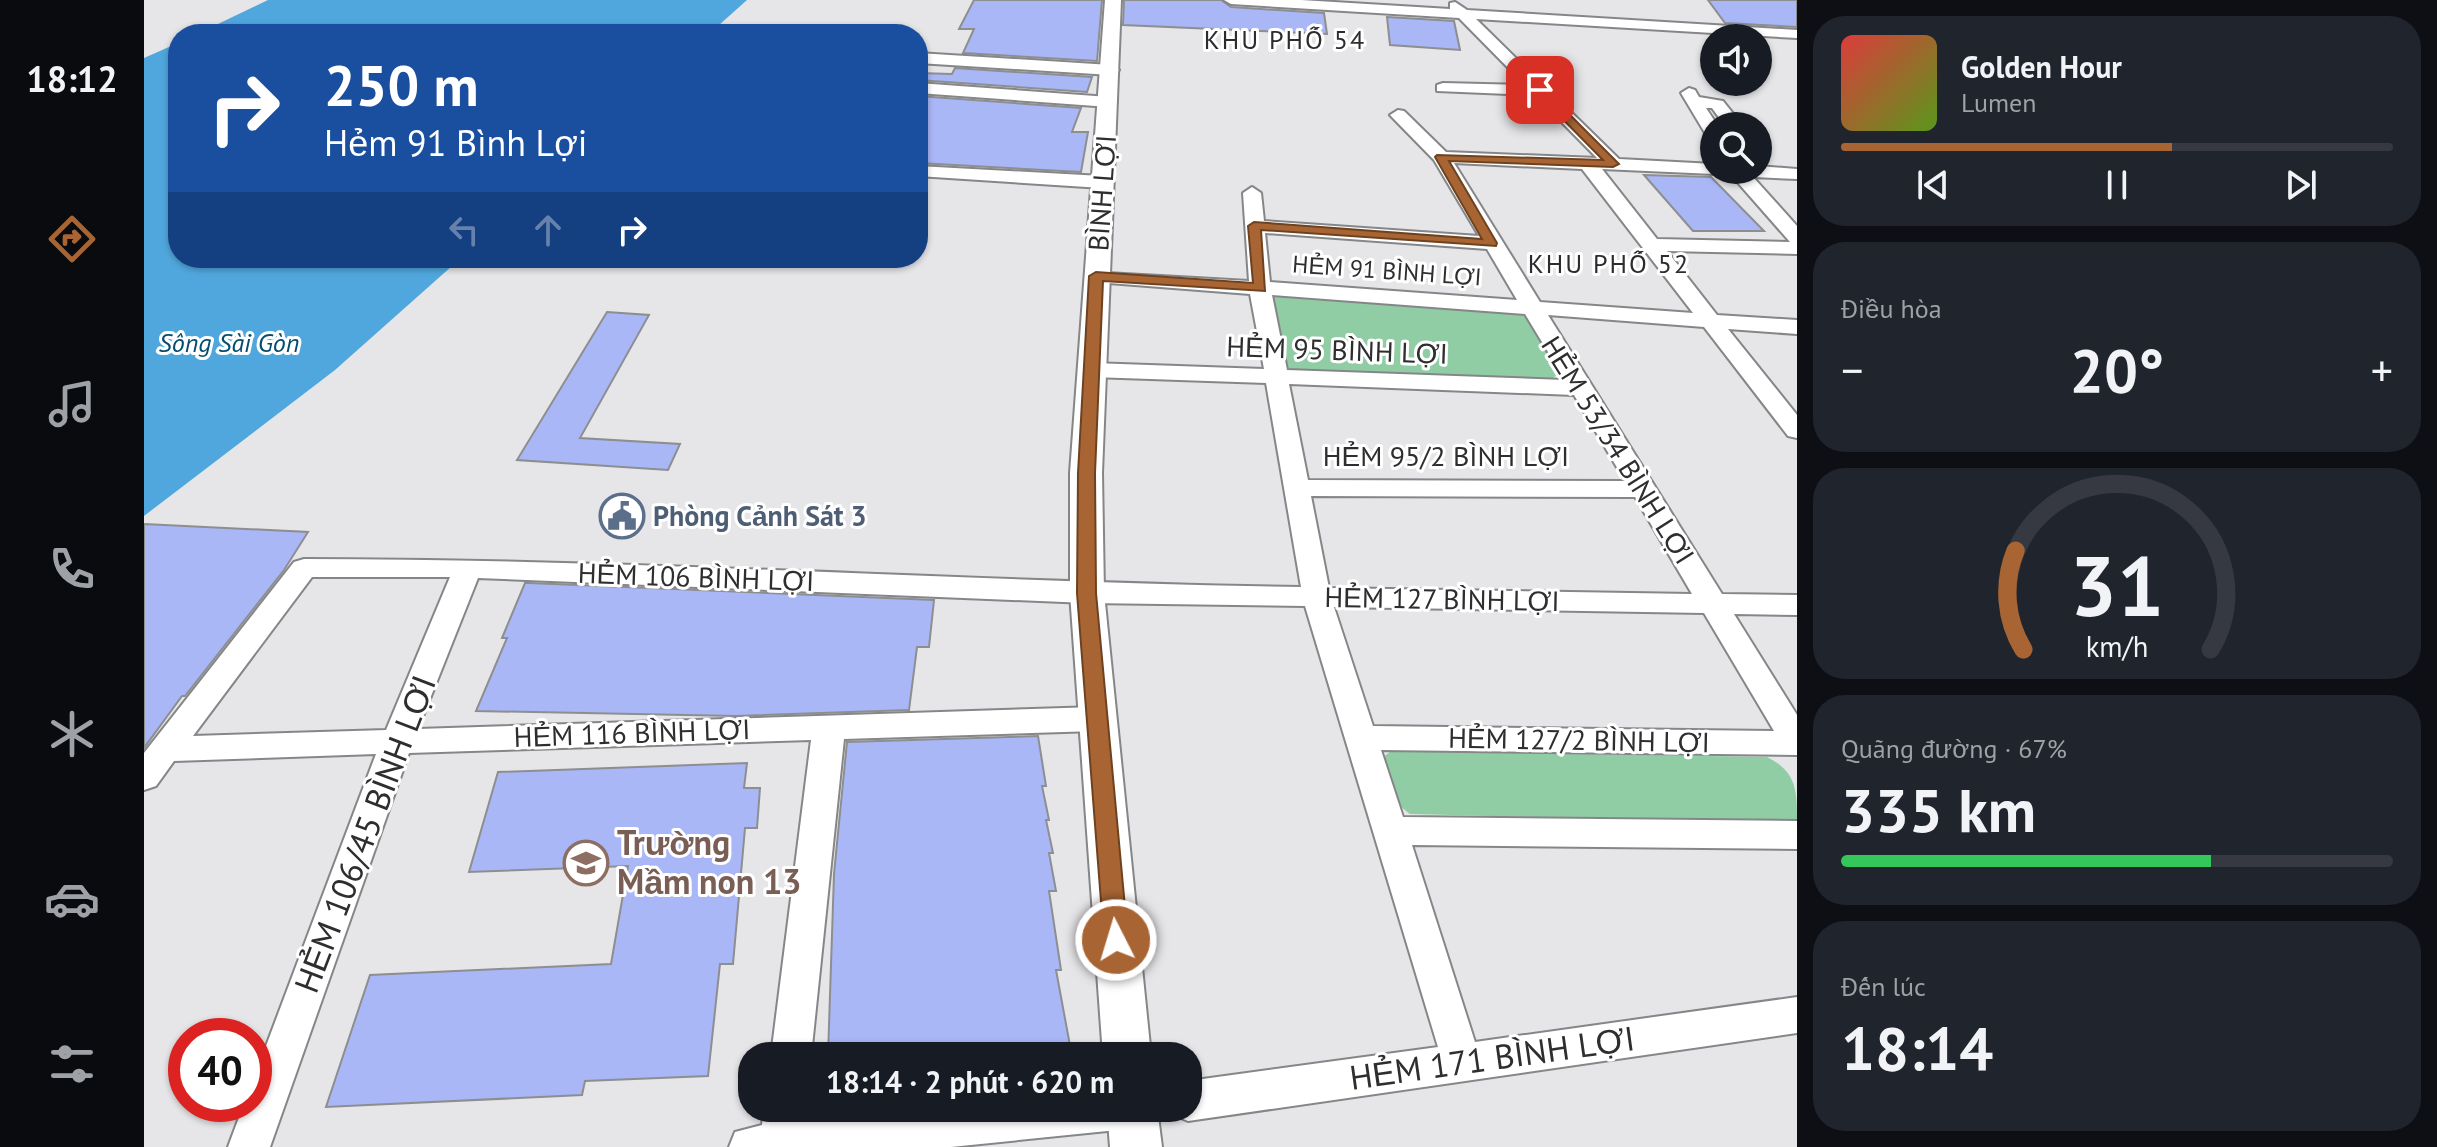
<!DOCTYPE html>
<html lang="vi">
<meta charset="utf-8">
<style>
:root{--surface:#171b24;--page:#20242c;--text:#f1f3f6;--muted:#9ea1a6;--line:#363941;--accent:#a86533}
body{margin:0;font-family:"PT Sans",sans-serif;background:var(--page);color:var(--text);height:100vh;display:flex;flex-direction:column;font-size:30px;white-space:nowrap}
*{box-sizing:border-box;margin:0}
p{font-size:26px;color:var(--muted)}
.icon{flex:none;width:44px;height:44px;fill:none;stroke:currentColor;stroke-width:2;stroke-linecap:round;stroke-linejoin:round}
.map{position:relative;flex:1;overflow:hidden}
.side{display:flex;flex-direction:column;gap:16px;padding:16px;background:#0d0f14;width:640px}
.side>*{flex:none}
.banner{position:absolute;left:24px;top:24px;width:760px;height:244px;border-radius:32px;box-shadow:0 2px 6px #0004;background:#1a4fa0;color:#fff;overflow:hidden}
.buttons{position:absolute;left:1556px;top:24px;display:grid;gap:16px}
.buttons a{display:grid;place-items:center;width:72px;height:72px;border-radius:50%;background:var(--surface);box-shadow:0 2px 6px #0004;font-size:40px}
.speed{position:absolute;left:24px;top:1018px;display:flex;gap:16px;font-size:40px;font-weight:700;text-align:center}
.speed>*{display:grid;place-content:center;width:104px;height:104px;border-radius:50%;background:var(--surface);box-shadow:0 2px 6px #0004;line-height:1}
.speed .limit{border:12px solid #d22;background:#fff;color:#111}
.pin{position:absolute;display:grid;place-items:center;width:68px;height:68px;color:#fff;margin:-34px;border-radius:16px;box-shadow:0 4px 12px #0006}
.me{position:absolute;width:88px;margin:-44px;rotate:355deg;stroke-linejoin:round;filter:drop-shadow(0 0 6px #0008)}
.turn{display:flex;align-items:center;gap:28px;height:168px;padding:0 24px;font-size:36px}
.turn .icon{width:104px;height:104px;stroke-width:2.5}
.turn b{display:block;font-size:56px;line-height:68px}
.lanes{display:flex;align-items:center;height:76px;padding:0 24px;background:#0003;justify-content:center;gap:40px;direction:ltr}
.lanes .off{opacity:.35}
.big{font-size:60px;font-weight:700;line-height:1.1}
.side .card{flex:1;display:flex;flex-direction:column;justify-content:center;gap:12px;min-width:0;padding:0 28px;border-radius:32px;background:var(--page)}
.side .dial{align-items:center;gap:0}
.dial svg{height:208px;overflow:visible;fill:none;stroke:var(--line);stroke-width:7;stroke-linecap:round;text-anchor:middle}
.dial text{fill:var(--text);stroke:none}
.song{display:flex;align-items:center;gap:24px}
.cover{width:96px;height:96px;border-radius:12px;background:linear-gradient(135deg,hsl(0 70% 55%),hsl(90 70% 35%))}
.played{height:8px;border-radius:4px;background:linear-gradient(90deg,var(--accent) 60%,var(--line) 60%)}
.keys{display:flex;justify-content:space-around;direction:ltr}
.heat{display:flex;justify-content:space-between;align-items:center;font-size:44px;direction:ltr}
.charge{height:12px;border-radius:6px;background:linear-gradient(90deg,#34c759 67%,var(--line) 0)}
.trip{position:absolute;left:594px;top:1042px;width:464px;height:80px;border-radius:32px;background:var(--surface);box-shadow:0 2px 6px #0004;font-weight:700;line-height:80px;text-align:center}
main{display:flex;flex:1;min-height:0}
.tabs{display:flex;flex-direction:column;width:144px;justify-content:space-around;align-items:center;background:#090b0e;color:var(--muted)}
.tabs .icon{width:56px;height:56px}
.tabs .on{color:var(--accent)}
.tabs b{font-size:36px;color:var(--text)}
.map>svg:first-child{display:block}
.green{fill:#90cda5}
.water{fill:#50a7dd}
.building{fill:#aab7f7;stroke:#8d8e90;stroke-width:2}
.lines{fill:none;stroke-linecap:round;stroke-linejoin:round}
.minor-casing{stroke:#858688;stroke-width:4}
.tertiary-casing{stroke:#858688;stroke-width:4}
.minor{fill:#fff;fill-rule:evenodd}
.tertiary{fill:#fff;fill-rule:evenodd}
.route{fill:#a86533;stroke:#6d4221;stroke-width:2}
.labels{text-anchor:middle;stroke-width:6;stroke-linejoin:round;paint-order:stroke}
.far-street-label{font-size:24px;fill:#2e2e2f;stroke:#fff}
.far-neighbourhood-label{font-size:26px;letter-spacing:2px;fill:#2c2c2e;stroke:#fff}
.far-water-label{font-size:26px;font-style:italic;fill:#044d70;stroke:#fff}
.street-label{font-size:28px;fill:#2e2e2f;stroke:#fff}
.service-label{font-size:28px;font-weight:bold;fill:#4e5e75;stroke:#fff;text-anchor:start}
.near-street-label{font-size:34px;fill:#2e2e2f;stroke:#fff}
.near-education-label{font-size:34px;font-weight:bold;fill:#785e54;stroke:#fff;text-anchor:start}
</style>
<main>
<nav class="tabs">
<b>18:12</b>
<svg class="icon on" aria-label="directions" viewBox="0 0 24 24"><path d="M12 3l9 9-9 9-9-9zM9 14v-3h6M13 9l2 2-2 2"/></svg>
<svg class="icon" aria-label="music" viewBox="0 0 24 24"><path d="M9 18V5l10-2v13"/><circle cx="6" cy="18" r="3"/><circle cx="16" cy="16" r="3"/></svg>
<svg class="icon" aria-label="phone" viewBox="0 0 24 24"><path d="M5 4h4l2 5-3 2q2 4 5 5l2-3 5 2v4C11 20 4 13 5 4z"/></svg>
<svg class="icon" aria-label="climate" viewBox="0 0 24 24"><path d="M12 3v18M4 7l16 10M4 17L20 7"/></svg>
<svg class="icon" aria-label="car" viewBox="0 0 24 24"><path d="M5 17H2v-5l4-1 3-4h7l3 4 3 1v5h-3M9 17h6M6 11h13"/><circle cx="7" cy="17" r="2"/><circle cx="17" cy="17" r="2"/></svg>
<svg class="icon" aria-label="filters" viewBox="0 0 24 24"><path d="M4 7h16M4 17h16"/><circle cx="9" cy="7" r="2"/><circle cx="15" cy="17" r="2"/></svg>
</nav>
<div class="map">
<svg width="1653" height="1147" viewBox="0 0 1653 1147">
<rect width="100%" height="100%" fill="#e6e6e9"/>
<g class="green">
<path d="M1135,294l235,17 12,3 33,59 -7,6 -258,-7 -9,-5 -15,-71z"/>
<path d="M1247,751l376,6c30,15 30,34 30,66l-387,-9 -13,-10 -16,-45z"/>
</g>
<g class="water">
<path d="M124,0h479l-38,34h-512z"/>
<path d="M34,43v215h283l-126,112 -191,146v-458z"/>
</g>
<g class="building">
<path d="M830,0h128l-5,61 -134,-8 11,-24h-15z"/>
<path d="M980,0h97l10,7 93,6 3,21 -204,-9z"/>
<path d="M1564,0h89v27l-72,-4z"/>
<path d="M1243,17l67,4 6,29 -70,-5z"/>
<path d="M811,68l137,9 -5,15 -169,-12v-7l34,1z"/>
<path d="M774,96l163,12 -9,24h16l-7,40 -163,-9z"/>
<path d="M1500,175l67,2 53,54h-71z"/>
<path d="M463,312l42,3 -69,123 100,6 -12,26 -151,-10z"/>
<path d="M0,524l164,8 -24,38 -99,126h-3l-38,52z"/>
<path d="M381,583h4l405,17 -5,47h-12l-8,63 -173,6 -260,-5 31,-73h-5z"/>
<path d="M894,736l8,50h-4l7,34h-3l7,33h-4l7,38h-7l12,79h-5l15,81 -243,5 6,-182 13,-132z"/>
<path d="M603,763l-3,25h16l-3,40h-12l-12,136h-13l-12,112 -123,5 -3,14 -256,12 44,-132 241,-11 17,-98 -159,6 29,-100z"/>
</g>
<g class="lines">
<g class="minor-casing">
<g id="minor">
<path d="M1080,0h77l149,9v-6l5,-1 12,8 330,20v8l-321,-19 143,140 95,5v6h44v-4l39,3v10l-44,-2 44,49v28l-130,-3 50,64 80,5v14l-69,-5 69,86v23l-9,-2 -84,-109 -156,-12 174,279 75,1v20l-63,-1 63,101v40l-416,-5 22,67 394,4v28l-385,-4 63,197 322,-45v36l-609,88 -14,-6 -3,-7h17v-27l250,-34 -133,-441 -218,-3 -609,-25 -60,151 678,-22 11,4 5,8 -5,8 -11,4 -252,8 -33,317h-40l40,-316 -402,13 -139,394h-42l16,-43h10v-26l122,-324 -202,7 -18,25 -12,4v-37l150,-191 10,-3c332,0 665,23 997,28l-35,-204 -174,-6 -8,-2 -4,-5 4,-5 8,-2 172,6 -14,-75 -154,-12 -7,-2 -3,-4 3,-4 160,9 -6,-88 9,-6 9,6 3,28 215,15 -45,-76 -44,-45 8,-5 6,1 42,41 151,6 -62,-63 -98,-4v-6l6,-2 82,2 -66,-67 -228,-14zM1310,163l128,6 111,144 -153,-11zM1458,169l112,5 8,-3 10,5 58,66 -133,-3zM1121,233l222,16 30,51 -247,-18zM1128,295l253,19 40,66 -278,-10zM1145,384l285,11 51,86 -317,-1zM1167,496l324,1 57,97 -363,-6zM168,577h138l-64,153 -193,6zM1190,607l370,6 70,118 -401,-5z"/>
<path d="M774,53l193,12 8,5 -8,5 -193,-12z"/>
<path d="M774,83l191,14 8,5 -8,5 -191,-14z"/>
<path d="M1545,88l6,2 4,7 24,4 20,25h-18l-13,-18h-6l12,18h-4v13l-6,-1 -27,-45z"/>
<path d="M774,166l184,10 9,6 -9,6 -184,-12z"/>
<path d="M620,1108h42l-2,13 132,-13h222l-6,14 -15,6 -186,19h-222l6,-15 27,-7z"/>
</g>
</g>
<g class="tertiary-casing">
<g id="tertiary">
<path d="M961,0h16l-19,473 2,120 47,463h-48l-33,-463v-120z"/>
<path d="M963,1108h50l5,39h-52z"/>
</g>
</g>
<use href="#minor" class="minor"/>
<use href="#tertiary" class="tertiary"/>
</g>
<path class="route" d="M1392,88h7l76,76 -6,3 -164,-6 48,82 -1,3 -235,-16 4,61 -162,-10 -8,192 1,120 32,347 -4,7 -8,3 -8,-3 -4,-7 -27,-347 1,-120 11,-197 7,-4 157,11 -5,-57 6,-4 228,17 -47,-82 2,-2 166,5 -67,-68z"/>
<defs>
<g id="civic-ring" transform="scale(2.3)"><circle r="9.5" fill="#fff" stroke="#5c6f8a" stroke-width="1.5"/><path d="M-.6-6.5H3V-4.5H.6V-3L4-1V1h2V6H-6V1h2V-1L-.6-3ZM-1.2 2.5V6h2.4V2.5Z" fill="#5c6f8a"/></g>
<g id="school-ring" transform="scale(2.3)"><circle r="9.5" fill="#fff" stroke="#8d6e63" stroke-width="1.5"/><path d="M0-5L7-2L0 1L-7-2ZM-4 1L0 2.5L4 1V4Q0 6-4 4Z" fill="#8d6e63"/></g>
</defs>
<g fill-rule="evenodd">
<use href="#civic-ring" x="478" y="516"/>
<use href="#school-ring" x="442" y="863"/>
</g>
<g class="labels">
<g class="far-street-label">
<text transform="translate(1243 271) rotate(4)" y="8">HẺM 91 BÌNH LỢI</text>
</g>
<g class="far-neighbourhood-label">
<text x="1141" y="49">KHU PHỐ 54</text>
<text x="1465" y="273">KHU PHỐ 52</text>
</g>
<g class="far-water-label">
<text x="85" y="352">Sông Sài Gòn</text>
</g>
<g class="street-label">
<text transform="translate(958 193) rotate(-86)" y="10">BÌNH LỢI</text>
<text transform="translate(1193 350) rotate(2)" y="10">HẺM 95 BÌNH LỢI</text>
<text transform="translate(1474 450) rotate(58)" y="10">HẺM 53/34 BÌNH LỢI</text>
<text x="1302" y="466">HẺM 95/2 BÌNH LỢI</text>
<text transform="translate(552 577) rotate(2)" y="10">HẺM 106 BÌNH LỢI</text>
<text transform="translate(1298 599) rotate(1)" y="10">HẺM 127 BÌNH LỢI</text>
<text transform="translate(488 733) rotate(-2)" y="10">HẺM 116 BÌNH LỢI</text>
<text transform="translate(1435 740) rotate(1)" y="10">HẺM 127/2 BÌNH LỢI</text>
</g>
<g class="service-label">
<text x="509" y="526">Phòng Cảnh Sát 3</text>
</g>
<g class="near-street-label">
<text transform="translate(221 834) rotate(-69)" y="12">HẺM 106/45 BÌNH LỢI</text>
<text transform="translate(1348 1058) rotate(-8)" y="12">HẺM 171 BÌNH LỢI</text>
</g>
<g class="near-education-label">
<text x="473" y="855">Trường<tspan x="473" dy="39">Mầm non 13</tspan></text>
</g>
</g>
</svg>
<div class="buttons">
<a><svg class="icon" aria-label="sound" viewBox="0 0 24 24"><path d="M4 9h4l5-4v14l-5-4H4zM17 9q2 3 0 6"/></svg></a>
<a><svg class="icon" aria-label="search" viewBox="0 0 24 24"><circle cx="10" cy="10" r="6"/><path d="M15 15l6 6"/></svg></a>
</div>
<div class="speed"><div class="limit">40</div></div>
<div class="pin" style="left:1396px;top:90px;background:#d93025"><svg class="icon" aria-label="arrive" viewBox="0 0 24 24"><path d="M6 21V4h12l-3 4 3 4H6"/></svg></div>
<svg class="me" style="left:972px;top:940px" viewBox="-20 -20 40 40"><circle r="17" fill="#a86533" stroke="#fff" stroke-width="3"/><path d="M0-11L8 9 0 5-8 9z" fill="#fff"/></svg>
<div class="trip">18:14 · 2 phút · 620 m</div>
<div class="banner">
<div class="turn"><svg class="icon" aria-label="right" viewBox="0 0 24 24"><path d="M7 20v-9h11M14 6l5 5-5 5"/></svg><div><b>250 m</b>Hẻm 91 Bình Lợi</div></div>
<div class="lanes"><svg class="icon off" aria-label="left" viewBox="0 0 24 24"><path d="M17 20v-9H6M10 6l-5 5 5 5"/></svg><svg class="icon off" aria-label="ahead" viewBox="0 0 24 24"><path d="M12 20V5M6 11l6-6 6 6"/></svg><svg class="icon" aria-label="right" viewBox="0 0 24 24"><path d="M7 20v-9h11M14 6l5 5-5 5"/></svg></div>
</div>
</div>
<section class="side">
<div class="card">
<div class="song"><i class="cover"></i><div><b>Golden Hour</b><p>Lumen</p></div></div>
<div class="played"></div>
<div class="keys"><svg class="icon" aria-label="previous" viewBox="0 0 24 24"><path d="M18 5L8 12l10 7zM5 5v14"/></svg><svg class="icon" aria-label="pause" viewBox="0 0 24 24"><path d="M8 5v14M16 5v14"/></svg><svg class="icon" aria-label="next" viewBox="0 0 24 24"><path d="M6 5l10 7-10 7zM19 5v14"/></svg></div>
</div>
<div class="card"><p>Điều hòa</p>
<div class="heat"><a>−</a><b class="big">20°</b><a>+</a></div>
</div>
<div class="card dial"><svg viewBox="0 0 100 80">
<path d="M14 69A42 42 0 1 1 86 69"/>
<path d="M14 69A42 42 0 0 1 11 31" stroke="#a86533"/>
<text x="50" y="56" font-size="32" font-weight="700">31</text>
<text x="50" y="72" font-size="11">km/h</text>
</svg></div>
<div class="card"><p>Quãng đường · 67%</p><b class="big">335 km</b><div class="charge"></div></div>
<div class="card"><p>Đến lúc</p><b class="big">18:14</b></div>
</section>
</main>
